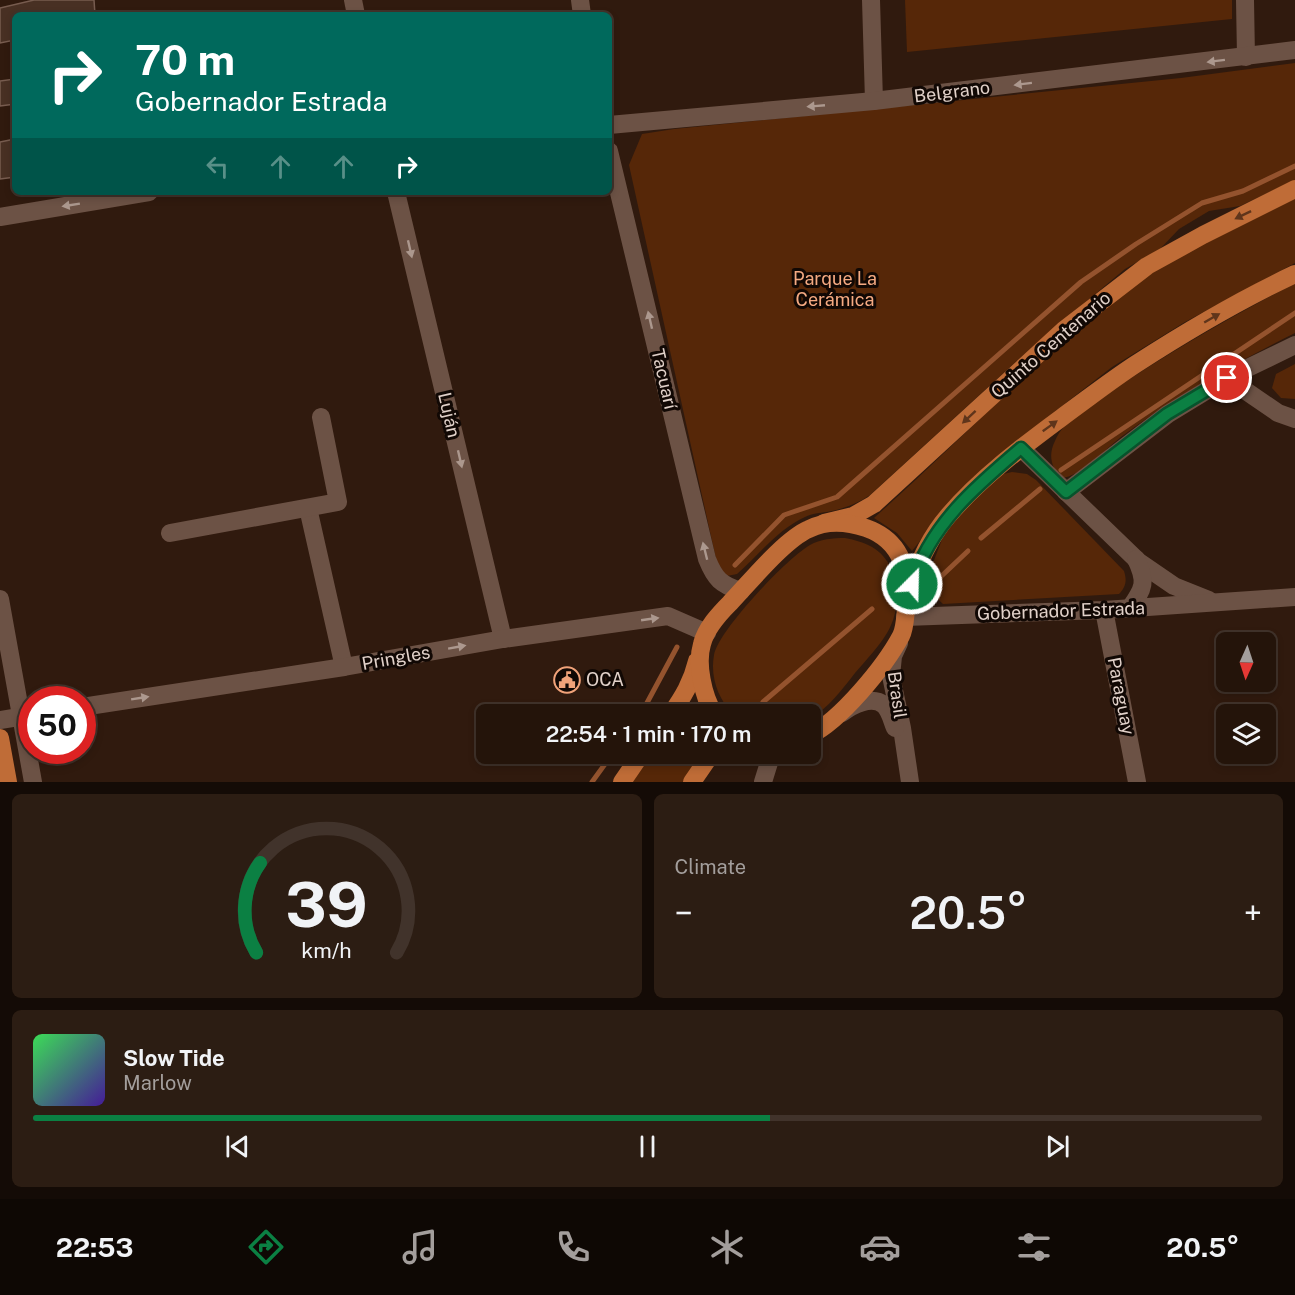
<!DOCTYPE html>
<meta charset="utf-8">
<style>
:root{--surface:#24140a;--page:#2c1d13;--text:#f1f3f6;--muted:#a39e9c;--line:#41332b;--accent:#0b8043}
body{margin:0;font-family:"Public Sans",sans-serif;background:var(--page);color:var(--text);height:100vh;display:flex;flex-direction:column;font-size:22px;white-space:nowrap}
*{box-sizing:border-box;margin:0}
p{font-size:20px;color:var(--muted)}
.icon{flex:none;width:33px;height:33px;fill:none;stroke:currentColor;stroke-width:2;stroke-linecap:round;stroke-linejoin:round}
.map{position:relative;height:782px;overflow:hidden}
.sheet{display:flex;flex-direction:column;gap:12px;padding:12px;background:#140b06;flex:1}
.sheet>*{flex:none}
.guide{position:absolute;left:12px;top:12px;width:600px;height:183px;border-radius:9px;box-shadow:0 3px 9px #0003,0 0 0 2px var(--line);background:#00695c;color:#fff;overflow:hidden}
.needle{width:39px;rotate:183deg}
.buttons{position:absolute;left:1216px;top:632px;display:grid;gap:12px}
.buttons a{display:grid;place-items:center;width:60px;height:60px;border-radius:9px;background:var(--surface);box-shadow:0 3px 9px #0003,0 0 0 2px var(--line);font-size:30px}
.speed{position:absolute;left:18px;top:686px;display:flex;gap:12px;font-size:30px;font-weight:700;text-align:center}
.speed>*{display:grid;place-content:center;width:78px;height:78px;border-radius:50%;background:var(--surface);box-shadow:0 3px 9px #0003,0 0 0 2px var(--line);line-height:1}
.speed .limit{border:9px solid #d22;background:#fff;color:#111}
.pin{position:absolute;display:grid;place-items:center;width:51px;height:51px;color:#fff;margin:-26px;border:3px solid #fff;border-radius:50%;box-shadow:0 2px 6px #0007}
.me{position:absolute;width:66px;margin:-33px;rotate:23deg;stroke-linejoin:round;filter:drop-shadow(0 0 4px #0008)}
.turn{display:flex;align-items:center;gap:21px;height:126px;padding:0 24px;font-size:27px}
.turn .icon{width:78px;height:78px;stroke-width:2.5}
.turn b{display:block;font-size:42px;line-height:51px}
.lanes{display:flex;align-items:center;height:57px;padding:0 24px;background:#0003;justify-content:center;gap:30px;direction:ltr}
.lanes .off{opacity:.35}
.big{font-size:45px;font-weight:600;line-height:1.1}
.sheet .tile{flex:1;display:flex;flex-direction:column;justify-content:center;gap:9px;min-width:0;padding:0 21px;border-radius:9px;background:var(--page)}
.sheet .dial{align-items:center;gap:0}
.dial svg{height:156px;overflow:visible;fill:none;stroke:var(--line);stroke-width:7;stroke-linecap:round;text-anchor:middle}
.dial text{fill:var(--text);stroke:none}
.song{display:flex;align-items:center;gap:18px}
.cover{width:72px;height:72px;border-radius:9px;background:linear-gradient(135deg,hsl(130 70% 55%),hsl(260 70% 35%))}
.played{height:6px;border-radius:3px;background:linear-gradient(90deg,var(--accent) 60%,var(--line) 60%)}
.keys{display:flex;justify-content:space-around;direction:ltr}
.heat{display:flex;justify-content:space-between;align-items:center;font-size:33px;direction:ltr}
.sheet .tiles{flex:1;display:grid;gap:12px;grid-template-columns:1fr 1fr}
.tile:last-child{grid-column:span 2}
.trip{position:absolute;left:476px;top:704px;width:345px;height:60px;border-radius:9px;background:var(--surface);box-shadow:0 3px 9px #0003,0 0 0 2px var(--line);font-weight:600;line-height:60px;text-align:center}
.tab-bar{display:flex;height:96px;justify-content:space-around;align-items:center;background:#0e0804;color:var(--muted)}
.tab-bar .icon{width:42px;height:42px}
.tab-bar .active{color:var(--accent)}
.tab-bar b{font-size:27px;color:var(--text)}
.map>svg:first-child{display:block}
.green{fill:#562708}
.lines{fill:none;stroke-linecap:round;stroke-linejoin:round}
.stream{stroke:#94532e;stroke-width:5}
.building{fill:#483023;stroke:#775c4f;stroke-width:1.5}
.minor{stroke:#6c5245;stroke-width:18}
.major{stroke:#bf6c37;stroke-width:18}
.oneway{fill:#ac988e}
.oneway2{fill:#5f351b}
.route-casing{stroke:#07532c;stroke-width:15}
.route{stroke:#0b8043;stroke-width:10}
.labels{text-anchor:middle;stroke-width:6;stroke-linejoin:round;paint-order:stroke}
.street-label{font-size:18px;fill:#e1d1c9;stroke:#110804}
.park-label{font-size:18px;fill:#f5aa82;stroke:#110804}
.poi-label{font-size:18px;fill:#e1d1c9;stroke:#110804;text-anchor:start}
</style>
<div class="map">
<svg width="1295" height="782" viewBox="0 0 1295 782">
<rect width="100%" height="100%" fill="#301a0e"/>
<g class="green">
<path d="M905,0h327v19l-325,33z"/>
<path d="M1295,63v117l-55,26 -31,5 -30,18 -19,20 -35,20 -94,79 -161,147c-13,9 -27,14 -43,17 -8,1 -14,1 -22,5 -27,12 -46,38 -68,57l-10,2 -9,-8 -89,-403 13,-31 32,-5 507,-51z"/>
<path d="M1295,198v65l-110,59 -73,45 -122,95 -29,27 -49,62 -15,-18 -23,-15c87,-78 167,-164 261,-233 49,-36 107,-60 160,-87z"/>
<path d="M1295,283v50c-60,30 -120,63 -174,104 -16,12 -40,40 -60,41 -10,-11 -13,-23 -6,-37 9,-22 36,-36 54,-48 60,-41 122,-76 186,-110z"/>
<path d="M1295,364v35l-14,-1 -9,-10 4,-14z"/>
<path d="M1012,472l15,2 9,6 88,91c3,10 2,15 -5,23l-176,10 -19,-18 19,-49 17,-23 39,-39z"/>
<path d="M845,538c10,2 18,4 27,9 29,17 31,60 15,86 -9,15 -21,27 -32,40 -14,18 -26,34 -45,46v-5h-77c-15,-15 -23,-37 -19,-59 4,-24 73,-97 96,-110 10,-6 23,-7 35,-7z"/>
<path d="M654,753h49l-20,29h-51z"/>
</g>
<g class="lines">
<g class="stream">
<path d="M1061,470l234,-157"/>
<path d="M981,538l59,-49"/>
<path d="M735,565l49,-50 53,-18 244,-215 55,-38 66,-41 41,-12 52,-25"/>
<path d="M932,585l36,-34"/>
<path d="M763,702l109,-93"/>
<path d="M641,714l36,-67"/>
<path d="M592,782l21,-29"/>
</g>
</g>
<g class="building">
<path d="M34,0h60l1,15h-80v25l-15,3v-35z"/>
<path d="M15,79v25l-15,2v-25z"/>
<path d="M15,139v38l-15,2v-37z"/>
</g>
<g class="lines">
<g class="minor">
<path d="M353,0l3,15"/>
<path d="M580,0l2,15"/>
<path d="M871,0l3,101"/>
<path d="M1245,0l1,57"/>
<path d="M609,125l265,-24 421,-51"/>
<path d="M609,151l98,408c8,20 14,26 34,32"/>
<path d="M396,192l107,447"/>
<path d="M0,217l149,-25"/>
<path d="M1227,378l51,35 17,6"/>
<path d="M1021,448l118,114 35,24 35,14"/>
<path d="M1066,492l102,-78 59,-36 68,-33"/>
<path d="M308,508l36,159"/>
<path d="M170,533l168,-31 -17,-85"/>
<path d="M0,599l33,183"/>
<path d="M1130,608c14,-20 17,-26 6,-49"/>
<path d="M1104,610l33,172"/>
<path d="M905,617l199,-7 191,-13"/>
<path d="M899,643l-6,13 -2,20 11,52 8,54"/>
<path d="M82,707l262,-40 159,-28 165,-23 39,17"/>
<path d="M842,713c10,-8 30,-18 42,-8 6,6 8,16 11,23"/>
<path d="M0,720l31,-5"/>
<path d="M763,782l9,-29"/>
</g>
<g class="major">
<path d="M824,523l29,-7 21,-12 190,-174 83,-64 56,-31 92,-46"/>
<path d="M910,589c8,-26 20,-52 38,-73 35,-41 78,-72 121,-104 22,-16 44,-33 67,-48 51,-33 104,-64 159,-90"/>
<path d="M671,714c12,-17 21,-32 26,-53"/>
<path d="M714,714c-11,-18 -18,-50 -12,-70 4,-16 17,-30 28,-41 19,-20 55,-64 79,-74 18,-9 39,-7 57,-1 37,13 44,46 40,81 -1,9 -1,19 -5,27 -16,30 -61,85 -91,99"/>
<path d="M0,738l8,44"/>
<path d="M622,782l20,-29"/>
<path d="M692,782l20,-29"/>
</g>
</g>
<defs><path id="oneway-solid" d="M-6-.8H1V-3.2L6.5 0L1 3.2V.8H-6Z" transform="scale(1.5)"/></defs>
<g class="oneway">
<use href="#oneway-solid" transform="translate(1216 61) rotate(173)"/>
<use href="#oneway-solid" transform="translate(1023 84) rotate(173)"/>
<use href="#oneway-solid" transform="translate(816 106) rotate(175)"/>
<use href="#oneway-solid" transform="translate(71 205) rotate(171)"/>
<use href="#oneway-solid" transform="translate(410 249) rotate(77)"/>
<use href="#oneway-solid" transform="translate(650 320) rotate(-103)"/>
<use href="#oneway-solid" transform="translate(460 459) rotate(77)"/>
<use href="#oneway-solid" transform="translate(705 551) rotate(-104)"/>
<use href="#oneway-solid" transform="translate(650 619) rotate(-8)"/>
<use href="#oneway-solid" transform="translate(457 647) rotate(-10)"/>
<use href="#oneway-solid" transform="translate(140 698) rotate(-9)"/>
</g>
<g class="oneway2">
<use href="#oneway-solid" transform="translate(1243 215) rotate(154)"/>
<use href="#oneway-solid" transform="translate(1212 318) rotate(-30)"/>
<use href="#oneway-solid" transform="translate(969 417) rotate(137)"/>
<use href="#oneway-solid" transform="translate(1050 426) rotate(-36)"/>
</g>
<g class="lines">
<g class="route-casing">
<path id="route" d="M912,584c18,-59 64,-98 109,-136l45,44 101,-78 60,-36"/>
</g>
<use href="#route" class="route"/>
</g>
<defs>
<g id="civic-ring" transform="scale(1.35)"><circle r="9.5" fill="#110804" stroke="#f0a279" stroke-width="1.5"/><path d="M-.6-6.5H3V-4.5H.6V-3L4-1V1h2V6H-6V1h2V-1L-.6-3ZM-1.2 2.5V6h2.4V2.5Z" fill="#f0a279"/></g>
</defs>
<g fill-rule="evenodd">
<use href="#civic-ring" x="567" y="680"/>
</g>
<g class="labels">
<g class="street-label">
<text transform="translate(952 92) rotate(-7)" y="6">Belgrano</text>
<text transform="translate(1051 345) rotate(-41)" y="6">Quinto Centenario</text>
<text transform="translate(664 379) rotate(77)" y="6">Tacuarí</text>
<text transform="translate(449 415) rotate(77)" y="6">Luján</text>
<text transform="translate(1061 611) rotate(-2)" y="6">Gobernador Estrada</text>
<text transform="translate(396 658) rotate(-10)" y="6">Pringles</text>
<text transform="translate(897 695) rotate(82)" y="6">Brasil</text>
<text transform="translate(1121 696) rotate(79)" y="6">Paraguay</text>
</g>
<g class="park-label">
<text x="835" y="285">Parque La<tspan x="835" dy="21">Cerámica</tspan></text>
</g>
<g class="poi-label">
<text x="586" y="686">OCA</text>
</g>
</g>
</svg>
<div class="buttons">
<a><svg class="needle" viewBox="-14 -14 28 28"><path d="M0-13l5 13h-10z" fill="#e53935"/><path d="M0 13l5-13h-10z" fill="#a39e9c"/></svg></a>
<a><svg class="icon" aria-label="layers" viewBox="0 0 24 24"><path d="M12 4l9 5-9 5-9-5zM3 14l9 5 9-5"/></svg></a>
</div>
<div class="speed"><div class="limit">50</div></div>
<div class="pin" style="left:1227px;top:378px;background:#d93025"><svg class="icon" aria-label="arrive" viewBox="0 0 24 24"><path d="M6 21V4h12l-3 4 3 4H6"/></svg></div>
<svg class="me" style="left:912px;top:584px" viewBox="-20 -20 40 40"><circle r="17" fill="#0b8043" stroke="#fff" stroke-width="3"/><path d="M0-11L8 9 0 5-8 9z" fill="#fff"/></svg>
<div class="trip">22:54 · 1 min · 170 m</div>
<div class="guide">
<div class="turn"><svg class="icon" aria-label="right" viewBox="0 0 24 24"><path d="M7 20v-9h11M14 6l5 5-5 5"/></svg><div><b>70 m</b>Gobernador Estrada</div></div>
<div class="lanes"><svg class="icon off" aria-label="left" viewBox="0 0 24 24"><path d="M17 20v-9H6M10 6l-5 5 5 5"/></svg><svg class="icon off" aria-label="ahead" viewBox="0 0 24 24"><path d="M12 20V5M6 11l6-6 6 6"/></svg><svg class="icon off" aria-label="ahead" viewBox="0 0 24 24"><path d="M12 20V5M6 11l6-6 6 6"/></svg><svg class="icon" aria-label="right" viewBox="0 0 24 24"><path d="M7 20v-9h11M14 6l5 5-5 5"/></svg></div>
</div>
</div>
<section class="sheet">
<div class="tiles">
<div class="tile dial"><svg viewBox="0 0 100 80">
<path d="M14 69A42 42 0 1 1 86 69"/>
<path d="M14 69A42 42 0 0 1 16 23" stroke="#0b8043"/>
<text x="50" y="56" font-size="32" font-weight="700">39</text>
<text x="50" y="72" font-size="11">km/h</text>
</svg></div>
<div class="tile"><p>Climate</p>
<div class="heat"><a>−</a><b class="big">20.5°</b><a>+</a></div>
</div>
<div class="tile">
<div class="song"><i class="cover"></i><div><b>Slow Tide</b><p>Marlow</p></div></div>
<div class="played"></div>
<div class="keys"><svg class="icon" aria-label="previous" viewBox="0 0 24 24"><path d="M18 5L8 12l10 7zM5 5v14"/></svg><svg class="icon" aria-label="pause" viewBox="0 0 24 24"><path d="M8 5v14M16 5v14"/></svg><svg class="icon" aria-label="next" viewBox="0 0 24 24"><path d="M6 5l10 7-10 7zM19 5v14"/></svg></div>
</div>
</div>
</section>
<nav class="tab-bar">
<b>22:53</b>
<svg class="icon active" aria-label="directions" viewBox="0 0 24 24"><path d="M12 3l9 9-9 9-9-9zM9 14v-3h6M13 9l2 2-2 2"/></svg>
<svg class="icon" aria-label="music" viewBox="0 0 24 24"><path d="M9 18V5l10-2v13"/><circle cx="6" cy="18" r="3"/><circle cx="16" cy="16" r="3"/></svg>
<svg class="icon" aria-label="phone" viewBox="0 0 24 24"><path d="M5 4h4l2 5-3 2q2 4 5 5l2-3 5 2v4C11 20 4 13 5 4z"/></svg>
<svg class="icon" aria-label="climate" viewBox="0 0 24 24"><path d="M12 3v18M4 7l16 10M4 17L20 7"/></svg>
<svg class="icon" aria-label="car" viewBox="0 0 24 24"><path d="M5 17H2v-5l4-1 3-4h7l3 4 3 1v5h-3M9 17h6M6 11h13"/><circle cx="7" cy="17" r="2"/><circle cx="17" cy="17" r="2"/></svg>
<svg class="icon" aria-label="filters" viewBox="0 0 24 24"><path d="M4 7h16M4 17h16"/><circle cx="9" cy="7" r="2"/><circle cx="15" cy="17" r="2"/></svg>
<b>20.5°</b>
</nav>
